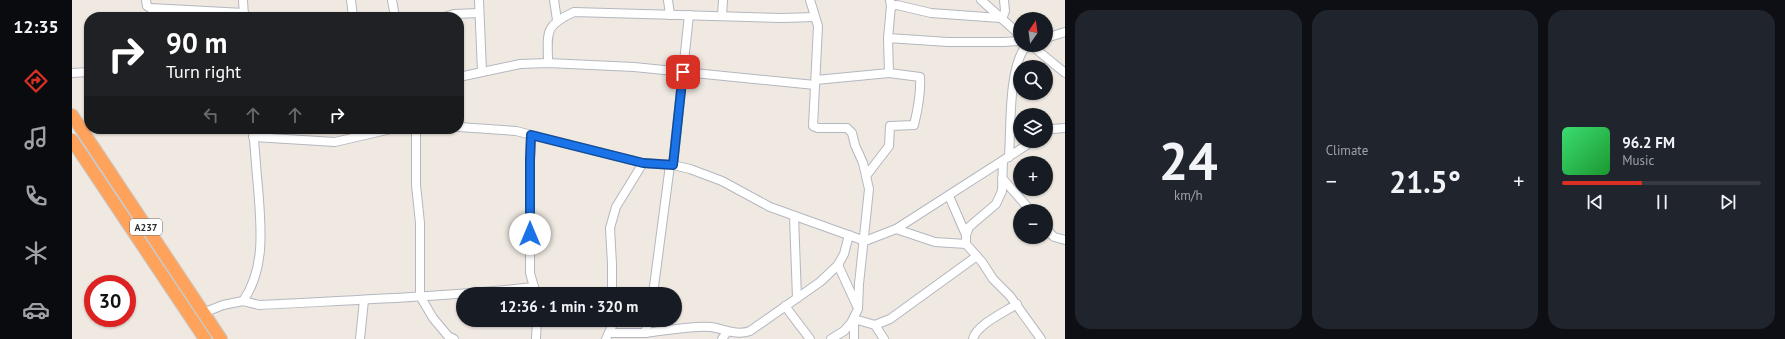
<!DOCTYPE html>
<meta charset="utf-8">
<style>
:root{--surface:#171b24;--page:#20242c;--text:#f1f3f6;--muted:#9ea1a6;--line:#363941;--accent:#d93025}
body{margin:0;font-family:"PT Sans",sans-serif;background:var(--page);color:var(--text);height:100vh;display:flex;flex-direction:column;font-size:15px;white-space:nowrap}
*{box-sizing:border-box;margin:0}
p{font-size:13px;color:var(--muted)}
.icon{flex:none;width:22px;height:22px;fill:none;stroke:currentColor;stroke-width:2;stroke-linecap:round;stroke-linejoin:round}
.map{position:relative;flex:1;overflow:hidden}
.sheet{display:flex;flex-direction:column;gap:10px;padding:10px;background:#0d0f14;width:720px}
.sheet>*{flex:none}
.guide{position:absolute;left:12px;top:12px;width:380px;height:122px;border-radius:16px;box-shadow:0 1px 3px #0004;background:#202124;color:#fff;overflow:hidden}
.needle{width:26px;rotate:14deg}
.tools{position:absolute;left:941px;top:12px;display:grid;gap:8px}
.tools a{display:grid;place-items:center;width:40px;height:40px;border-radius:50%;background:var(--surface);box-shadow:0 1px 3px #0004;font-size:20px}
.speed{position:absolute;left:12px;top:275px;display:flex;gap:8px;font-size:20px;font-weight:700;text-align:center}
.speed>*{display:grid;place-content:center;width:52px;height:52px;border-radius:50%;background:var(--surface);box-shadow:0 1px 3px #0004;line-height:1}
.speed .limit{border:6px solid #d22;background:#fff;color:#111}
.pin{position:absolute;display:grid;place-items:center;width:34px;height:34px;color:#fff;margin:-17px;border-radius:8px;box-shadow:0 2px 6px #0006}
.me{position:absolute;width:44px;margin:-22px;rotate:0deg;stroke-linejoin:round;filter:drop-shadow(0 0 3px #0008)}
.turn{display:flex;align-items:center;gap:14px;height:84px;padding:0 16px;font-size:18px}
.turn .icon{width:52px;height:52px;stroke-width:2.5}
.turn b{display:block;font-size:28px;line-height:34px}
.lanes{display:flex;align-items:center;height:38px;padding:0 16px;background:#0003;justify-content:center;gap:20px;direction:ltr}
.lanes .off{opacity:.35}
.big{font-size:30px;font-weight:600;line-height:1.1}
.sheet .widget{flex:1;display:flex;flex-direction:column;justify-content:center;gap:6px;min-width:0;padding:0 14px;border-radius:16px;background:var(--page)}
.sheet .dial{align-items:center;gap:0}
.dial b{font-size:52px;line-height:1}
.song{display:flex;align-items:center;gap:12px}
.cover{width:48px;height:48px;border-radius:6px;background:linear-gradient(135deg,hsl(140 70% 55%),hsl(130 70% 35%))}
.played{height:4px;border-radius:2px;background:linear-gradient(90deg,var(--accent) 40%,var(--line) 40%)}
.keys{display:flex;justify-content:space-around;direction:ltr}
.heat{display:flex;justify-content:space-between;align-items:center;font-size:22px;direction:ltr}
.sheet .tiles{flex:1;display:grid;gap:10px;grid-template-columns:repeat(3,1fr)}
.trip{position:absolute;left:384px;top:287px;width:226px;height:40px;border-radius:20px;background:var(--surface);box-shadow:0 1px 3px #0004;font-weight:600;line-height:40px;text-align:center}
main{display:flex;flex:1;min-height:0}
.tab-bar{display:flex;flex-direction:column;width:72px;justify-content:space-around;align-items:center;background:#090b0e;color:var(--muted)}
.tab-bar .icon{width:28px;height:28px}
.tab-bar .active{color:var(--accent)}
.tab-bar b{font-size:18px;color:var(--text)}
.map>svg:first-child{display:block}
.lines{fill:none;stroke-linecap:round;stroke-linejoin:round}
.minor-casing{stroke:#b4b7c1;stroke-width:10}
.highway-casing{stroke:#c9c9c9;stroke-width:14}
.minor{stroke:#fff;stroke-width:8}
.highway{stroke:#ffa35c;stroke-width:12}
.route-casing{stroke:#114b97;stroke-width:10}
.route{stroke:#1a73e8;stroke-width:7}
.labels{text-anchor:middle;stroke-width:3;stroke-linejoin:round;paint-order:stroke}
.shield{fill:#fff;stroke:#6d6d6d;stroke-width:1}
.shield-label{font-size:10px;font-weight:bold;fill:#2e2e2e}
</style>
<main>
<nav class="tab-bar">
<b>12:35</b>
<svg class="icon active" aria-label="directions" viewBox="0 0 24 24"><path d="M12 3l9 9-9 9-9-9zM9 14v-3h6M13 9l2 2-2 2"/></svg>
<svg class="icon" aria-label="music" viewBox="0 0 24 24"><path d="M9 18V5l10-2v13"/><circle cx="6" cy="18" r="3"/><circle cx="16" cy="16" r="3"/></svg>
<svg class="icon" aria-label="phone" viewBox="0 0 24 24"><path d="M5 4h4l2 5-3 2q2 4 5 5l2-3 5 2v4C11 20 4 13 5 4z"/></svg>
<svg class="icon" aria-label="climate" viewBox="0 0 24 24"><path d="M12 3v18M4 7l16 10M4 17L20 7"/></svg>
<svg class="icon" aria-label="car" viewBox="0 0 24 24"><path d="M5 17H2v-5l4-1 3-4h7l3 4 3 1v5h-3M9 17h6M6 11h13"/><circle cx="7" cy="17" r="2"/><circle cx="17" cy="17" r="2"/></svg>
</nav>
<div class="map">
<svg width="993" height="339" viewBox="0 0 993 339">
<rect width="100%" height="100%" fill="#efe9e1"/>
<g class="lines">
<g class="minor-casing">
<g id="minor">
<path d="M74,0l1,6 3,2 94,5"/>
<path d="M171,0l1,17"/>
<path d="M279,0l2,17"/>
<path d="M320,0l3,17"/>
<path d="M407,0l3,72"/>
<path d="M482,0l3,20"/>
<path d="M596,0l2,15"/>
<path d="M738,0l8,26 -5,100 5,2h29l5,5 3,12 8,18 6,26 -10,95 -1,25 -7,14 -7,8 -13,8"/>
<path d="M818,0l1,6 6,-1 34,8 69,5"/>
<path d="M909,0l39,35"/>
<path d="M650,16l1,-16"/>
<path d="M372,17l10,-3 25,-1"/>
<path d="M930,19l3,-8 -1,-11"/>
<path d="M816,38l3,-32"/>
<path d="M974,38l19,-6"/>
<path d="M959,45l34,28"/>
<path d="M476,63c0,-30 -5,-37 26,-51l208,6 33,-1"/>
<path d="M0,73l17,-1"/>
<path d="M387,77l61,-13 28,-1 86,4 181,18"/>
<path d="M744,80l73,-7"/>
<path d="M387,127l57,4 127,32 30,2 17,4 32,12 48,26 95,34 31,-12 137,-88"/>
<path d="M344,129v56l4,38v73l13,22 15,18 6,3"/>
<path d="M974,132l6,-3 13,-1"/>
<path d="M459,135l-1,25v113l6,21"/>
<path d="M181,137l82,5 56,-13"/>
<path d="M937,157c2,-28 -1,-92 18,-112"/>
<path d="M931,161l-1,30 -6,13 -27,23 -3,8v9l16,18 11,17 17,17 31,43"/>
<path d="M601,165l16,-150"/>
<path d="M794,176l23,-30 1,-20 24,-1c4,-16 7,-31 6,-48l-31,-4 -1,-35 60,4h56l14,-1 2,-1"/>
<path d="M930,178l29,33"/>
<path d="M877,196l17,39"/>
<path d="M722,216l3,82"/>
<path d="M824,229l39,13 31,2"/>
<path d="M974,229l8,8 11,3"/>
<path d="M766,265l19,41"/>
<path d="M471,294h3"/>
<path d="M540,294v-30l-2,-36 6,-21 27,-44"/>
<path d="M581,294l17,-129"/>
<path d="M171,301c23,-33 18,-75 15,-114 -2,-19 -3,-39 -5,-58"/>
<path d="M713,306l25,33"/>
<path d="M131,313l20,-8 20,-4 16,4c92,-5 184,-8 275,-18"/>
<path d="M803,325l9,14"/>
<path d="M538,333h35l4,-13"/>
<path d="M573,333c19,-2 48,-8 66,-6 14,2 25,9 39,4l70,-49 18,-17 6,-11 5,-19"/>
<path d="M288,339l4,-39"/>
<path d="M464,339l1,-19"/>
<path d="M534,339l6,-13 -1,-6"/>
<path d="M650,339l5,-7"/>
<path d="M782,339v-20l21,6 15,-6 87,-63"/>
<path d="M901,339c3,-14 32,-27 44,-35"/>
</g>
</g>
<g class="highway-casing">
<g id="highway">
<path d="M0,115l149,224"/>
<path d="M0,140l133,199"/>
</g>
</g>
<use href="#minor" class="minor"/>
<use href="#highway" class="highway"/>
</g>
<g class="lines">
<g class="route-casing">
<path id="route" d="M458,234v-74l1,-25 112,28 30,2 10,-93"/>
</g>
<use href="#route" class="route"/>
</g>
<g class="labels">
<rect class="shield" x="58" y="219" width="32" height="16" rx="3"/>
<g class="shield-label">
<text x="74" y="231">A237</text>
</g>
</g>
</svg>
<div class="tools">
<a><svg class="needle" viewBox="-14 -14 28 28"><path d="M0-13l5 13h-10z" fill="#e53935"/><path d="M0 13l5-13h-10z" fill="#9ea1a6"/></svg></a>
<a><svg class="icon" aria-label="search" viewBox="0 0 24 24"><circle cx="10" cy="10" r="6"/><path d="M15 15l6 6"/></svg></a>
<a><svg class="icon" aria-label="layers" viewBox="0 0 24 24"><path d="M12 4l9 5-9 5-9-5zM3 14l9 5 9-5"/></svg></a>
<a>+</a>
<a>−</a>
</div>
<div class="speed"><div class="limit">30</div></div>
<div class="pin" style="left:611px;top:72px;background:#d93025"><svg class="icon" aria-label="arrive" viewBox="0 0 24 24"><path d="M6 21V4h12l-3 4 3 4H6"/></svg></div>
<svg class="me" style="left:458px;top:234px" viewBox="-20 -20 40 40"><circle r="19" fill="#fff"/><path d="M0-13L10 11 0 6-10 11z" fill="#1a73e8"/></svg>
<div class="trip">12:36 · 1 min · 320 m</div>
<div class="guide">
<div class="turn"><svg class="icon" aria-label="right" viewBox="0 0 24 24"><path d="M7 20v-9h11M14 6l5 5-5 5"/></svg><div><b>90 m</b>Turn right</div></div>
<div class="lanes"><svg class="icon off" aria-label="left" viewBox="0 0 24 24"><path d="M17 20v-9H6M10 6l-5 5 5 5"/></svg><svg class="icon off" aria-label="ahead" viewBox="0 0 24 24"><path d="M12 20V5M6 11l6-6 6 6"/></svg><svg class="icon off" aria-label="ahead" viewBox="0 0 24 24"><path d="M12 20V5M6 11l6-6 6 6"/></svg><svg class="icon" aria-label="right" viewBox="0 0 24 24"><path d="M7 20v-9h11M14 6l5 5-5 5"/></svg></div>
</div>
</div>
<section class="sheet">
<div class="tiles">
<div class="widget dial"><b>24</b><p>km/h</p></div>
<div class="widget"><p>Climate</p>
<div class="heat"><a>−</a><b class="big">21.5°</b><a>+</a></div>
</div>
<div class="widget">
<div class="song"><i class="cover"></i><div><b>96.2 FM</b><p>Music</p></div></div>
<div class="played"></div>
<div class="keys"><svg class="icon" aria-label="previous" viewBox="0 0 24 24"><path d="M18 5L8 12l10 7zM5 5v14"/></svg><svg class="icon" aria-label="pause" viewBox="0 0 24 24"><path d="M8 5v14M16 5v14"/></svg><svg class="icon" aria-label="next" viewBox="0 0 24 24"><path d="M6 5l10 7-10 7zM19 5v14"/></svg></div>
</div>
</div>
</section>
</main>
